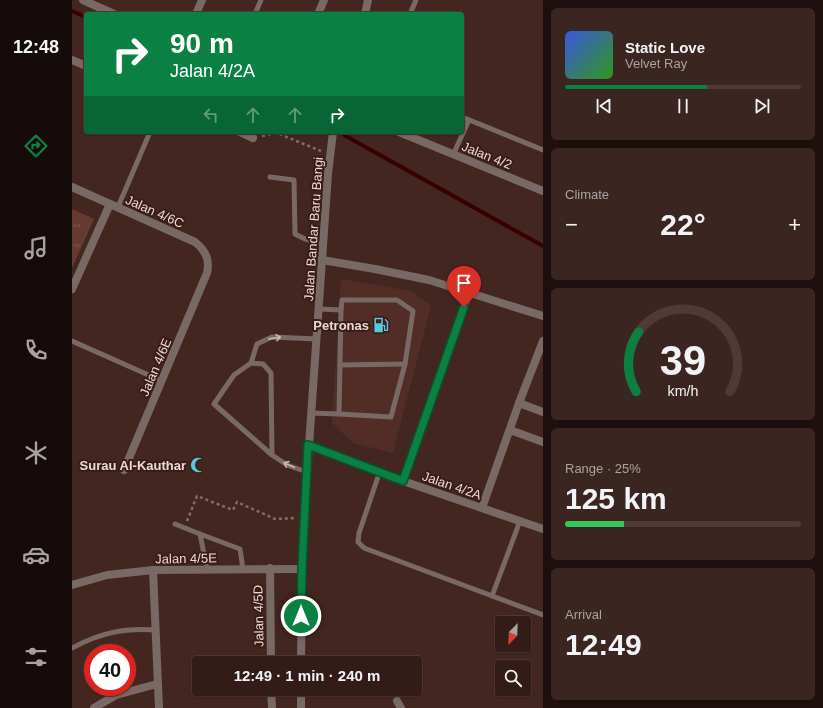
<!DOCTYPE html>
<meta charset="utf-8">
<style>
:root{--surface:#331c18;--page:#3b2521;--text:#f1f3f6;--muted:#a9a1a2;--line:#4e3a37;--accent:#0b8043}
body{margin:0;font-family:Helvetica,sans-serif;background:var(--page);color:var(--text);height:100vh;display:flex;flex-direction:column;font-size:15px;white-space:nowrap}
*{box-sizing:border-box;margin:0}
p{font-size:13px;color:var(--muted)}
.icon{flex:none;width:22px;height:22px;fill:none;stroke:currentColor;stroke-width:2;stroke-linecap:round;stroke-linejoin:round}
.map{position:relative;flex:1;overflow:hidden}
.details{display:flex;flex-direction:column;gap:8px;padding:8px;background:#1c0f0d;width:280px}
.details>*{flex:none}
.top-card{position:absolute;left:12px;top:12px;width:380px;height:122px;border-radius:4px;box-shadow:0 1px 3px #0004,0 0 0 1px var(--line);background:#0b8043;color:#fff;overflow:hidden}
.needle{width:26px;rotate:203deg}
.fabs{position:absolute;left:423px;top:616px;display:grid;gap:8px}
.fabs a{display:grid;place-items:center;width:36px;height:36px;border-radius:4px;background:var(--surface);box-shadow:0 1px 3px #0004,0 0 0 1px var(--line);font-size:20px}
.speed{position:absolute;left:12px;top:644px;display:flex;gap:8px;font-size:20px;font-weight:700;text-align:center}
.speed>*{display:grid;place-content:center;width:52px;height:52px;border-radius:50%;background:var(--surface);box-shadow:0 1px 3px #0004,0 0 0 1px var(--line);line-height:1}
.speed .limit{border:6px solid #d22;background:#fff;color:#111}
.pin{position:absolute;display:grid;place-items:center;width:34px;height:34px;color:#fff;margin:-41px -17px;border-radius:50% 50% 50% 0;rotate:-45deg;box-shadow:0 0 4px #0007}
.pin .icon{rotate:45deg}
.me{position:absolute;width:44px;margin:-22px;rotate:0deg;stroke-linejoin:round;filter:drop-shadow(0 0 3px #0008)}
.turn{display:flex;align-items:center;gap:14px;height:84px;padding:0 20px;font-size:18px}
.turn .icon{width:52px;height:52px;stroke-width:2.5}
.turn b{display:block;font-size:28px;line-height:34px}
.lanes{display:flex;align-items:center;height:38px;padding:0 20px;background:#0003;justify-content:center;gap:20px;direction:ltr}
.lanes .off{opacity:.35}
.big{font-size:30px;font-weight:600;line-height:1.1}
.details .tile{flex:1;display:flex;flex-direction:column;justify-content:center;gap:6px;min-width:0;padding:0 14px;border-radius:6px;background:var(--page)}
.details .dial{align-items:center;gap:0}
.dial svg{height:104px;overflow:visible;fill:none;stroke:var(--line);stroke-width:7;stroke-linecap:round;text-anchor:middle}
.dial text{fill:var(--text);stroke:none}
.song{display:flex;align-items:center;gap:12px}
.cover{width:48px;height:48px;border-radius:6px;background:linear-gradient(135deg,hsl(230 70% 55%),hsl(110 70% 35%))}
.played{height:4px;border-radius:2px;background:linear-gradient(90deg,var(--accent) 60%,var(--line) 60%)}
.keys{display:flex;justify-content:space-around;direction:ltr}
.heat{display:flex;justify-content:space-between;align-items:center;font-size:22px;direction:ltr}
.charge{height:6px;border-radius:3px;background:linear-gradient(90deg,#34c759 25%,var(--line) 0)}
.trip{position:absolute;left:120px;top:656px;width:230px;height:40px;border-radius:4px;background:var(--surface);box-shadow:0 1px 3px #0004,0 0 0 1px var(--line);font-weight:600;line-height:40px;text-align:center}
main{display:flex;flex:1;min-height:0}
.menu{display:flex;flex-direction:column;width:72px;justify-content:space-around;align-items:center;background:#140b0a;color:var(--muted)}
.menu .icon{width:28px;height:28px}
.menu .current{color:var(--accent)}
.menu b{font-size:18px;color:var(--text)}
.map>svg:first-child{display:block}
.built{fill:#522d25}
.park{fill:url(#park-tufts)}
.lines{fill:none;stroke-linecap:round;stroke-linejoin:round}
.stream{stroke:#390000;stroke-width:4}
.path{stroke:#866c66;stroke-width:2.5;stroke-dasharray:3 3;stroke-linecap:butt}
.service{stroke:#796965;stroke-width:5}
.minor{stroke:#796965;stroke-width:8}
.tertiary{stroke:#796965;stroke-width:8}
.oneway{stroke:#cab7b3}
.route-casing{stroke:#07532c;stroke-width:10}
.route{stroke:#0b8043;stroke-width:7}
.labels{text-anchor:middle;stroke-width:4;stroke-linejoin:round;paint-order:stroke}
.street-label{font-size:13px;fill:#edd9d4;stroke:#391d16}
.poi-label{font-size:13px;font-weight:bold;fill:#edd9d4;stroke:#391d16;text-anchor:end}
</style>
<main>
<nav class="menu">
<b>12:48</b>
<svg class="icon current" aria-label="directions" viewBox="0 0 24 24"><path d="M12 3l9 9-9 9-9-9zM9 14v-3h6M13 9l2 2-2 2"/></svg>
<svg class="icon" aria-label="music" viewBox="0 0 24 24"><path d="M9 18V5l10-2v13"/><circle cx="6" cy="18" r="3"/><circle cx="16" cy="16" r="3"/></svg>
<svg class="icon" aria-label="phone" viewBox="0 0 24 24"><path d="M5 4h4l2 5-3 2q2 4 5 5l2-3 5 2v4C11 20 4 13 5 4z"/></svg>
<svg class="icon" aria-label="climate" viewBox="0 0 24 24"><path d="M12 3v18M4 7l16 10M4 17L20 7"/></svg>
<svg class="icon" aria-label="car" viewBox="0 0 24 24"><path d="M5 17H2v-5l4-1 3-4h7l3 4 3 1v5h-3M9 17h6M6 11h13"/><circle cx="7" cy="17" r="2"/><circle cx="17" cy="17" r="2"/></svg>
<svg class="icon" aria-label="filters" viewBox="0 0 24 24"><path d="M4 7h16M4 17h16"/><circle cx="9" cy="7" r="2"/><circle cx="15" cy="17" r="2"/></svg>
</nav>
<div class="map">
<svg width="471" height="708" viewBox="0 0 471 708">
<defs>
<pattern id="park-tufts" width="24" height="20" patternUnits="userSpaceOnUse"><rect width="24" height="20" fill="#643a31"/><path d="M3 7l-1-3M5 7V3M7 7l1-3M15 17l-1-3M17 17v-4M19 17l1-3" fill="none" stroke="#7a564e"/></pattern>
</defs>
<rect width="100%" height="100%" fill="#442620"/>
<path class="built" d="M269,279l70,12 20,15 -38,147 -40,-10 -21,-20z"/>
<path class="park" d="M0,209l22,10 -22,49z"/>
<g class="lines">
<g class="stream">
<path d="M0,11l14,6"/>
<path d="M272,135l199,111"/>
</g>
<g class="path">
<path d="M190,136l15,-3 44,18"/>
<path d="M115,521l10,-25 36,14 4,-8 38,17 21,-1"/>
</g>
<g class="service">
<path d="M183,14l6,-14"/>
<path d="M338,14l6,-14"/>
<path d="M390,117l81,33"/>
<path d="M381,155l16,-35"/>
<path d="M198,177l24,3 1,54 10,5 18,6"/>
<path d="M46,207l32,-75"/>
<path d="M0,341l90,40"/>
<path d="M179,363l6,-19 15,-7 45,2"/>
<path d="M268,365l65,-1 8,-53 -16,-11h-55l-1,10"/>
<path d="M239,413l28,1 2,-104 -22,-1"/>
<path d="M267,414l52,3 14,-53"/>
<path d="M200,455l-1,-82 -8,-9 -12,-1 -17,12 -20,29 58,51 15,10 20,7"/>
<path d="M308,471l-21,62 -1,9 6,6 179,67"/>
<path d="M103,524l25,10"/>
<path d="M135,569l-7,-35 40,15 3,20"/>
<path d="M420,596l28,-75"/>
<path d="M0,648c28,-15 51,-20 83,-18"/>
</g>
<g class="minor">
<path d="M11,0l31,14"/>
<path d="M124,14l6,-14"/>
<path d="M246,14l6,-14"/>
<path d="M0,60l14,6"/>
<path d="M168,132l13,6"/>
<path d="M327,132l144,59"/>
<path d="M0,187l123,55c11,9 15,18 12,31l-83,197"/>
<path d="M250,260l53,9 54,11 114,36"/>
<path d="M0,289l38,-85"/>
<path d="M447,403l24,9"/>
<path d="M438,430l33,12"/>
<path d="M236,445l95,36 140,48"/>
<path d="M331,481l66,-189"/>
<path d="M410,508l37,-105 24,-62"/>
<path d="M198,568l1,95"/>
<path d="M81,570l6,138"/>
<path d="M0,585l35,-10 46,-5 149,-1"/>
<path d="M199,689l1,19"/>
<path d="M325,701l4,7"/>
<path d="M22,708l22,-13 41,-11"/>
</g>
<g class="tertiary">
<path d="M293,14l3,-14"/>
<path d="M229,663l1,-94 2,-52 24,-343 5,-42"/>
<path d="M229,689v19"/>
</g>
</g>
<defs><path id="oneway-shaft" d="M-6 0H5M1.5-3L5.5 0L1.5 3" fill="none" stroke-width="1.6" stroke-linecap="round" stroke-linejoin="round"/></defs>
<g class="oneway">
<use href="#oneway-shaft" transform="translate(203 338) rotate(-8)"/>
<use href="#oneway-shaft" transform="translate(217 465) rotate(-155)"/>
</g>
<g class="lines">
<g class="route-casing">
<path id="route" d="M229,616l1,-47 6,-124 95,36 61,-174"/>
</g>
<use href="#route" class="route"/>
</g>
<defs>
<g id="fuel-bare" transform="scale(1.2)"><path d="M-5.5-6h7V0h2V4h1.3V-2.5L3-4.5l.8-.8L6-3V5H2.5V1h-1V6h-7ZM-4.2-4.7v3.2H.2V-4.7Z" fill="#56c9e1" stroke="#391d16" stroke-width="2.5" paint-order="stroke"/></g>
<g id="mosque-bare" transform="scale(1.2)"><path d="M3.5-4.9A6 6 0 1 0 3.5 4.9A5 5 0 1 1 3.5-4.9Z" fill="#56c9e1" stroke="#391d16" stroke-width="2.5" paint-order="stroke"/></g>
</defs>
<g fill-rule="evenodd">
<use href="#fuel-bare" x="309" y="325"/>
<use href="#mosque-bare" x="126" y="465"/>
</g>
<g class="labels">
<g class="street-label">
<text transform="translate(415 155) rotate(22)" y="5">Jalan 4/2</text>
<text transform="translate(83 211) rotate(24)" y="5">Jalan 4/6C</text>
<text transform="translate(241 229) rotate(-86)" y="5">Jalan Bandar Baru Bangi</text>
<text transform="translate(83 367) rotate(-67)" y="5">Jalan 4/6E</text>
<text transform="translate(380 485) rotate(19)" y="5">Jalan 4/2A</text>
<text transform="translate(114 558) rotate(-1)" y="5">Jalan 4/5E</text>
<text transform="translate(186 616) rotate(-91)" y="5">Jalan 4/5D</text>
</g>
<g class="poi-label">
<text x="297" y="330">Petronas</text>
<text x="114" y="470">Surau Al-Kauthar</text>
</g>
</g>
</svg>
<div class="fabs">
<a><svg class="needle" viewBox="-14 -14 28 28"><path d="M0-13l5 13h-10z" fill="#e53935"/><path d="M0 13l5-13h-10z" fill="#a9a1a2"/></svg></a>
<a><svg class="icon" aria-label="search" viewBox="0 0 24 24"><circle cx="10" cy="10" r="6"/><path d="M15 15l6 6"/></svg></a>
</div>
<div class="speed"><div class="limit">40</div></div>
<div class="pin" style="left:392px;top:307px;background:#d93025"><svg class="icon" aria-label="arrive" viewBox="0 0 24 24"><path d="M6 21V4h12l-3 4 3 4H6"/></svg></div>
<svg class="me" style="left:229px;top:616px" viewBox="-20 -20 40 40"><circle r="17" fill="#0b8043" stroke="#fff" stroke-width="3"/><path d="M0-11L8 9 0 5-8 9z" fill="#fff"/></svg>
<div class="trip">12:49 · 1 min · 240 m</div>
<div class="top-card">
<div class="turn"><svg class="icon" aria-label="right" viewBox="0 0 24 24"><path d="M7 20v-9h11M14 6l5 5-5 5"/></svg><div><b>90 m</b>Jalan 4/2A</div></div>
<div class="lanes"><svg class="icon off" aria-label="left" viewBox="0 0 24 24"><path d="M17 20v-9H6M10 6l-5 5 5 5"/></svg><svg class="icon off" aria-label="ahead" viewBox="0 0 24 24"><path d="M12 20V5M6 11l6-6 6 6"/></svg><svg class="icon off" aria-label="ahead" viewBox="0 0 24 24"><path d="M12 20V5M6 11l6-6 6 6"/></svg><svg class="icon" aria-label="right" viewBox="0 0 24 24"><path d="M7 20v-9h11M14 6l5 5-5 5"/></svg></div>
</div>
</div>
<section class="details">
<div class="tile">
<div class="song"><i class="cover"></i><div><b>Static Love</b><p>Velvet Ray</p></div></div>
<div class="played"></div>
<div class="keys"><svg class="icon" aria-label="previous" viewBox="0 0 24 24"><path d="M18 5L8 12l10 7zM5 5v14"/></svg><svg class="icon" aria-label="pause" viewBox="0 0 24 24"><path d="M8 5v14M16 5v14"/></svg><svg class="icon" aria-label="next" viewBox="0 0 24 24"><path d="M6 5l10 7-10 7zM19 5v14"/></svg></div>
</div>
<div class="tile"><p>Climate</p>
<div class="heat"><a>−</a><b class="big">22°</b><a>+</a></div>
</div>
<div class="tile dial"><svg viewBox="0 0 100 80">
<path d="M14 69A42 42 0 1 1 86 69"/>
<path d="M14 69A42 42 0 0 1 16 23" stroke="#0b8043"/>
<text x="50" y="56" font-size="32" font-weight="700">39</text>
<text x="50" y="72" font-size="11">km/h</text>
</svg></div>
<div class="tile"><p>Range · 25%</p><b class="big">125 km</b><div class="charge"></div></div>
<div class="tile"><p>Arrival</p><b class="big">12:49</b></div>
</section>
</main>
